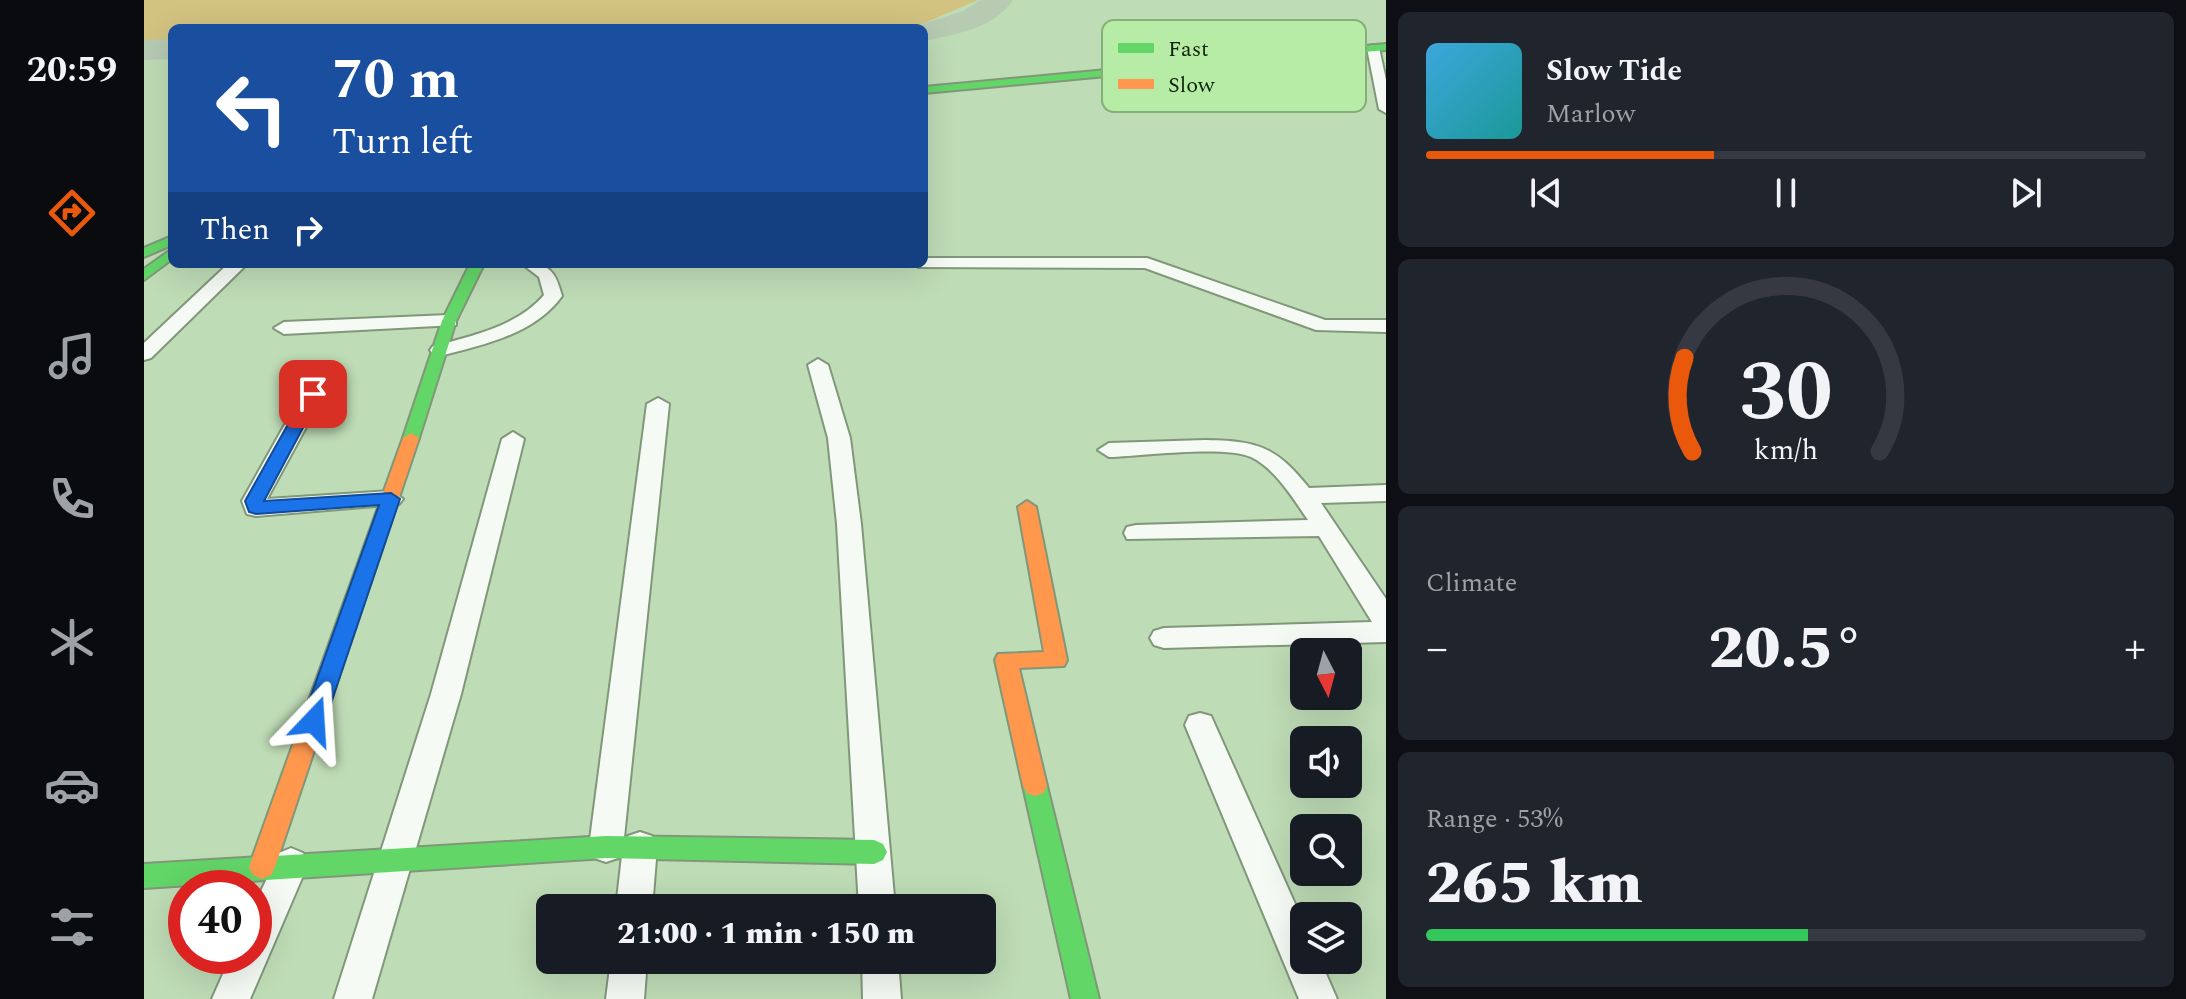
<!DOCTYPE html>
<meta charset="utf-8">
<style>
:root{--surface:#171b24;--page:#20242c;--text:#f1f3f6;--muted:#9ea1a6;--line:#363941;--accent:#ea580c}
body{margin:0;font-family:Spectral,serif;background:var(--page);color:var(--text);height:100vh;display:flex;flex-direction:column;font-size:30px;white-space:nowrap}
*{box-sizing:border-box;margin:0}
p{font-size:26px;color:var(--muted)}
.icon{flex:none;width:44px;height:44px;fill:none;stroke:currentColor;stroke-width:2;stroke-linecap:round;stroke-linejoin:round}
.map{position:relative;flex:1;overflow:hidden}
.panel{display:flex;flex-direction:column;gap:12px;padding:12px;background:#0d0f14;width:800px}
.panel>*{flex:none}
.top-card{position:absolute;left:24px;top:24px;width:760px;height:244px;border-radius:12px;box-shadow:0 8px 32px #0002;background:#1a4fa0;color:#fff;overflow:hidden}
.needle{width:52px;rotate:174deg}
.fabs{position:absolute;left:1146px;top:638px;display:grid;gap:16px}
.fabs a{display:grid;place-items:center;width:72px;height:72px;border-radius:12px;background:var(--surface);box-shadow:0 8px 32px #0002;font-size:40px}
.speed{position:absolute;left:24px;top:870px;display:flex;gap:16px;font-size:40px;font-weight:700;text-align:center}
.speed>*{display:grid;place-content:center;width:104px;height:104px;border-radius:50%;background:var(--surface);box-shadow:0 8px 32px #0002;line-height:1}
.speed .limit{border:12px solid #d22;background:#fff;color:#111}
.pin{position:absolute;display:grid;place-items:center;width:68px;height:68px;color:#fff;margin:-34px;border-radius:16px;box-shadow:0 4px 12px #0006}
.me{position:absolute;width:88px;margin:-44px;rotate:20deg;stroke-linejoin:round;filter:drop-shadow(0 0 6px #0008)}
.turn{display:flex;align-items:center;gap:28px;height:168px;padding:0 32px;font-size:36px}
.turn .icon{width:104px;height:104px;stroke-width:2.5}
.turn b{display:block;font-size:56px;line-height:68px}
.then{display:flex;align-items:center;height:76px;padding:0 32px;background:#0003;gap:16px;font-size:30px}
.big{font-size:60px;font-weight:800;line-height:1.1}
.panel .card{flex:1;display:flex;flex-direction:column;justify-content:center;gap:12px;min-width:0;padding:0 28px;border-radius:12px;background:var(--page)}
.panel .dial{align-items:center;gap:0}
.dial svg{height:208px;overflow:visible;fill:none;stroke:var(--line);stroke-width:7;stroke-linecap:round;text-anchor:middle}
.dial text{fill:var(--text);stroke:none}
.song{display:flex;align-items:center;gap:24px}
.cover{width:96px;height:96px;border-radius:12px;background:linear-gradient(135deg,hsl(200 70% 55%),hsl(180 70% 35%))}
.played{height:8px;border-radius:4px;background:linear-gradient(90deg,var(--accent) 40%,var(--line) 40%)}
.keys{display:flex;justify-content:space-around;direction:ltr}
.heat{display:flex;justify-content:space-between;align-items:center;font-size:44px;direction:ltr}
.charge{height:12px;border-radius:6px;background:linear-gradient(90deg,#34c759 53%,var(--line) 0)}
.trip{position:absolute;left:392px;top:894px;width:460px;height:80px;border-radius:12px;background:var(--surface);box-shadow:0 8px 32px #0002;font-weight:800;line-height:80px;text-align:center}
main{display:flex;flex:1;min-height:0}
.tab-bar{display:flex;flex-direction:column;width:144px;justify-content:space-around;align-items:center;background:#090b0e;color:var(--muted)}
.tab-bar .icon{width:56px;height:56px}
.tab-bar .selected{color:var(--accent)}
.tab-bar b{font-size:36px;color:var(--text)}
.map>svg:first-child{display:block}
.green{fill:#d2c381}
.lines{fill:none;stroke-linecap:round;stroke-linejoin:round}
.taxiway{fill:#b7cab2;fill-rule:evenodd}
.street-casing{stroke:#80977a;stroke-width:4}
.fast-casing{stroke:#80977a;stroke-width:4}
.slow-casing{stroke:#80977a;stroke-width:4}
.street{fill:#f5faf4;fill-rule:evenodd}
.fast{fill:#63d668;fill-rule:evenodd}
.slow{fill:#ff974d;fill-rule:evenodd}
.route{fill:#1a73e8;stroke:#114b97;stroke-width:2}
.key{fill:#b6eca6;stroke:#84af76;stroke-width:2}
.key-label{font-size:22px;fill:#0e2207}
</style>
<main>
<nav class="tab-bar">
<b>20:59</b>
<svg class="icon selected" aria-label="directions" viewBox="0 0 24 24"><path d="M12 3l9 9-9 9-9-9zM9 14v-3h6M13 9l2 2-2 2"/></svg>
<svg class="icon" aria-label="music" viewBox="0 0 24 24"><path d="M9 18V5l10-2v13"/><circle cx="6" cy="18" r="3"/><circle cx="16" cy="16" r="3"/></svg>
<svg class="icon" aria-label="phone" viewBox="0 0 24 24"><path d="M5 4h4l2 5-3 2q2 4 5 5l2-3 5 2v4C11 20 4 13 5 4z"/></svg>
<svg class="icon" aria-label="climate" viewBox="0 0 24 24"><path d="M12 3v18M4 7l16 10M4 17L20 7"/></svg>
<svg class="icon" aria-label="car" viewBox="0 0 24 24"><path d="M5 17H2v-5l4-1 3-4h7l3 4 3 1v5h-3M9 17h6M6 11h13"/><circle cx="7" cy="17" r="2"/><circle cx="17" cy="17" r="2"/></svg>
<svg class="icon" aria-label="filters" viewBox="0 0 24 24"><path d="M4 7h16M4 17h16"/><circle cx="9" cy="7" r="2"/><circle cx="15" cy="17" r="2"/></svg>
</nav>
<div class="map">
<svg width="1242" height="999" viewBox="0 0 1242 999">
<rect width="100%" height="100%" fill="#bedcb6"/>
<path class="green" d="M0,0h834l-58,25 -22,3h-726v15h-28z"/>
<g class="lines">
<g class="taxiway">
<path d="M837,0h32c-20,29 -57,34 -89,41v-13h-14l53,-17z"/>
<path d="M28,39v20l-28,1v-20z"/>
</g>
<g class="street-casing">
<g id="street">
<path d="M1229,45l6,3 7,32v33l-7,-4 -12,-61z"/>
<path d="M780,258h223l178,62h61v12l-70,-2 -171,-62 -227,-1 -2,-3h8z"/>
<path d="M84,264h19l-96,94 -7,2v-17z"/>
<path d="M378,264c28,0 33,6 40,32 -27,38 -79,49 -122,60l-7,-2 -3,-4 3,-4c37,-9 85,-20 111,-51l-5,-18z"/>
<path d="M305,315l7,2v8l-172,9 -10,-6 10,-6z"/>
<path d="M674,359l10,6 22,73 11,86 34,384h-36l-22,-384 -9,-86 -20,-73z"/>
<path d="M169,388l11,6 -57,105 124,-8 12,8 -4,5 -143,12 -9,-2 -5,-13 60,-107z"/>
<path d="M514,398l11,6 -46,443 -5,11 -12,4 -12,-4 -5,-11 58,-443z"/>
<path d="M369,432l11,7 -63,255 -89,305h-38l97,-305 71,-255z"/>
<path d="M1062,440c53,1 70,7 103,48l77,-3v16l-65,2 65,96v43l-222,6 -10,-3 -4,-7 4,-7 10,-3 208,-6 -53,-86 -192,3 -3,-6 3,-6 9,-2 172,-5c-14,-20 -32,-51 -57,-63 -26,-12 -110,-1 -142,0l-11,-7 11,-7z"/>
<path d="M1056,713l11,3 4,9 89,199v36h16l17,39h-38l-114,-274 4,-9z"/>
<path d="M496,832l12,4 5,11 -5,61h-36l7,-61 5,-11z"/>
<path d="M147,848l12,5 5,11 -58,135h-38l19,-43h23v-50l25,-53z"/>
<path d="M467,960h36l-3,39h-38z"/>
<path d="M718,960h36l3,39h-38z"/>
</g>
</g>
<g class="fast-casing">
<g id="fast">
<path d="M1242,44v6l-462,43v-6z"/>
<path d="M28,236v9l-28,12v-9z"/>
<path d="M28,249v10l-28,21v-11z"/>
<path d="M326,264h14l-28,57 -37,117 -8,5 -6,-1 -2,-4 39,-117z"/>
<path d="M891,776l8,3 4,7 52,213h-28l-48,-213 4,-7z"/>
<path d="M462,836l268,4 9,4 4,8 -4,8 -9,4 -268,-6 -462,30v-24z"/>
</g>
</g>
<g class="slow-casing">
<g id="slow">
<path d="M267,433l8,5 -144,429 -4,8 -9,4 -9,-4 -4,-8 154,-429z"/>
<path d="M883,501l9,6 31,153 -3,6 -45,2 28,118 -4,7 -8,3 -8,-3 -4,-7 -28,-126 3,-6 46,-2 -26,-145z"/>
</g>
</g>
<use href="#street" class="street"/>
<use href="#fast" class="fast"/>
<use href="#slow" class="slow"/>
</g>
<path class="route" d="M169,389l8,5 -57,107 127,-8 9,6 -75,222 -3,7h-16l-4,-7 77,-216 -123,9 -7,-2 -4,-11 60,-107z"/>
<rect x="958" y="20" width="264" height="92" rx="12" class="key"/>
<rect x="974" y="43" width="36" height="10" fill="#63d668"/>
<rect x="974" y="79" width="36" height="10" fill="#ff974d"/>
<g class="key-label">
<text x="1024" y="56">Fast</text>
<text x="1024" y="92">Slow</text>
</g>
</svg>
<div class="fabs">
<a><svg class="needle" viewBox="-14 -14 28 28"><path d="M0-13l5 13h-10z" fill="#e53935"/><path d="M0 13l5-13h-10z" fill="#9ea1a6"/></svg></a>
<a><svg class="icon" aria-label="sound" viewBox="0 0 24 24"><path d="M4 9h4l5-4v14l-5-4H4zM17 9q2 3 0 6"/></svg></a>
<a><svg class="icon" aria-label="search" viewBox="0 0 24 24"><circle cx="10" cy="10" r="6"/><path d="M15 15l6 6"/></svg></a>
<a><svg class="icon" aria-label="layers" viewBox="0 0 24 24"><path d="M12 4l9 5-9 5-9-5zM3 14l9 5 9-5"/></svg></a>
</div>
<div class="speed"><div class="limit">40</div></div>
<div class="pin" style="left:169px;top:394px;background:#d93025"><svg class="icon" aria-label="arrive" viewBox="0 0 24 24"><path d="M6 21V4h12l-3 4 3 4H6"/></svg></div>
<svg class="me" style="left:170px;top:721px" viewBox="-20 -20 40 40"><path d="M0-17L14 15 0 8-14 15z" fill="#1a73e8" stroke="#fff" stroke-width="4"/></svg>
<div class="trip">21:00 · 1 min · 150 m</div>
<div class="top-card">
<div class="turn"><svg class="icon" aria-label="left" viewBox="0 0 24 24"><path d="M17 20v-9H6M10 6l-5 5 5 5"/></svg><div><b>70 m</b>Turn left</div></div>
<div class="then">Then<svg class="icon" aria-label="right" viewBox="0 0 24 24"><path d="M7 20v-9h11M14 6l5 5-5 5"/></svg></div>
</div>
</div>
<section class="panel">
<div class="card">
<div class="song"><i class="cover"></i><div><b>Slow Tide</b><p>Marlow</p></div></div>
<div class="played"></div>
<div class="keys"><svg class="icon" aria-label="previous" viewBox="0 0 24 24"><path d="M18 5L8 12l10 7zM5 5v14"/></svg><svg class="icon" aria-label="pause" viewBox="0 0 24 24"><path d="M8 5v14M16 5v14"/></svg><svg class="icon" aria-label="next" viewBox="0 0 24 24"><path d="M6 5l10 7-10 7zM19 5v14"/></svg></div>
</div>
<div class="card dial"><svg viewBox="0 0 100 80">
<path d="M14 69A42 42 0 1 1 86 69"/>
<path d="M14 69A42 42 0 0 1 11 33" stroke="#ea580c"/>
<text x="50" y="56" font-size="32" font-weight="700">30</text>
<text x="50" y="72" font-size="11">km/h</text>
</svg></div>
<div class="card"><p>Climate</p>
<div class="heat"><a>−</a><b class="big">20.5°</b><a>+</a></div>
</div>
<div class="card"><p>Range · 53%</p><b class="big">265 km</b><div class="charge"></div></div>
</section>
</main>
